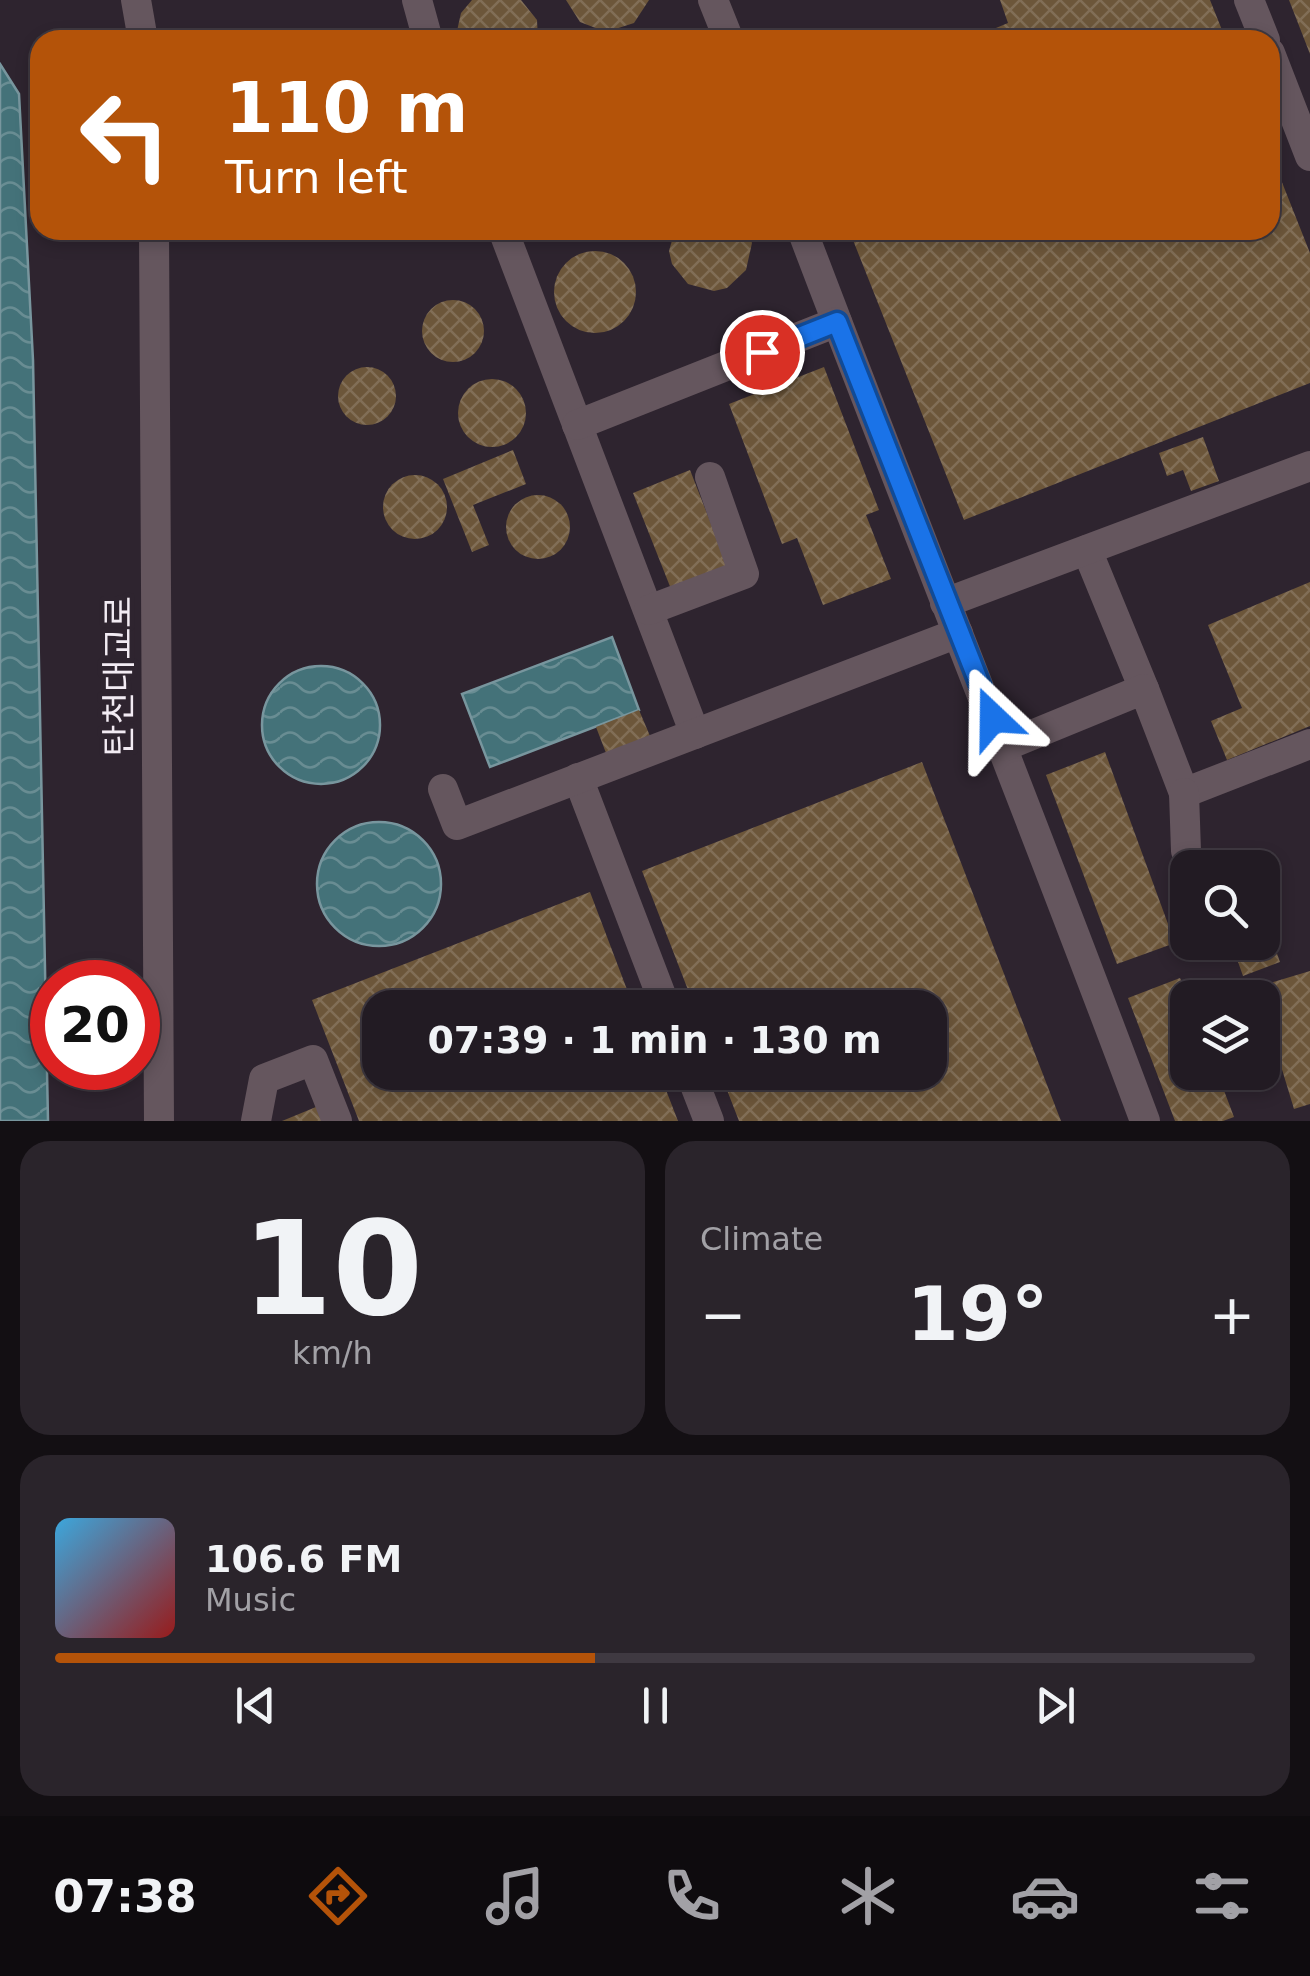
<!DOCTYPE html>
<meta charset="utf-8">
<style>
:root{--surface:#221b23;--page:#2a242b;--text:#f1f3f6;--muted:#a2a1a6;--line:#3f3941;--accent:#b45309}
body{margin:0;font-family:"DejaVu Sans","Noto Sans KR",sans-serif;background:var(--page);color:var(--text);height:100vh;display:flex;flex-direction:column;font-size:38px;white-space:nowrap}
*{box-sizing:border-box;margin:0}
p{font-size:32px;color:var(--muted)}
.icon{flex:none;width:55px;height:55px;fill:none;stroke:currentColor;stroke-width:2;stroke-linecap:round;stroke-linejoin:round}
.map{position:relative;height:1121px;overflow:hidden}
.side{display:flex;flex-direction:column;gap:20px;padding:20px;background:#130f13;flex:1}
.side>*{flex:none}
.hud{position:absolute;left:30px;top:30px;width:1250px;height:210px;border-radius:30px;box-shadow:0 5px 15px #0003,0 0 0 2px var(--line);background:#b45309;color:#fff;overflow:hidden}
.tools{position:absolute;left:1170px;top:850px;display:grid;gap:20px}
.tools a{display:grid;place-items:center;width:110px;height:110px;border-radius:20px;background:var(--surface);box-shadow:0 5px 15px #0003,0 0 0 2px var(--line);font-size:50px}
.speed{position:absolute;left:30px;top:960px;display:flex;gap:20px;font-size:50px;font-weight:700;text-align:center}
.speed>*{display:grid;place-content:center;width:130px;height:130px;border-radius:50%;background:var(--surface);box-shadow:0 5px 15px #0003,0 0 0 2px var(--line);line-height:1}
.speed .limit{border:15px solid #d22;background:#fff;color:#111}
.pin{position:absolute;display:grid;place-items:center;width:85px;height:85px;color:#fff;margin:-42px;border:5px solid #fff;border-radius:50%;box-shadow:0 2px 10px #0007}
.me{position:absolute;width:110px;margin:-55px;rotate:337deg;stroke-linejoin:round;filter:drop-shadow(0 0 8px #0008)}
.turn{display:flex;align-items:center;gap:35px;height:210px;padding:0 30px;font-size:45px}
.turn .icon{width:130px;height:130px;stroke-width:2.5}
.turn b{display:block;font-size:70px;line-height:85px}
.big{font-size:75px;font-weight:700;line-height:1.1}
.side .widget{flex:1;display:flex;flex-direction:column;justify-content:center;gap:15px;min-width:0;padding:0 35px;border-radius:30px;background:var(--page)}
.side .dial{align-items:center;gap:0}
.dial b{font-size:130px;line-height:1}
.song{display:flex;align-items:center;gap:30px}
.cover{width:120px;height:120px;border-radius:15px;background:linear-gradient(135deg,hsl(200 70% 55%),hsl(0 70% 35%))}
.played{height:10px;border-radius:5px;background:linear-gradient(90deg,var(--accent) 45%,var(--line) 45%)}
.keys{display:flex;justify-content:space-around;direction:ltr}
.heat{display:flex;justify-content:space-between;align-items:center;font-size:55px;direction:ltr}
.side .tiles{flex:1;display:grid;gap:20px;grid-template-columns:1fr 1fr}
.widget:last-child{grid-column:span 2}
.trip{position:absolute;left:362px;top:990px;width:585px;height:100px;border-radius:30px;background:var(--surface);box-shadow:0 5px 15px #0003,0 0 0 2px var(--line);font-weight:700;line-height:100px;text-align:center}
.menu{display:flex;height:160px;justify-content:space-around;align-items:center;background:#0e0b0e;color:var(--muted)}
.menu .icon{width:70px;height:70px}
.menu .on{color:var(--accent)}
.menu b{font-size:45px;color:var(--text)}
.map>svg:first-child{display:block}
.water{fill:url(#water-waves);stroke:#78969e;stroke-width:2.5}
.building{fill:url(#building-cross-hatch)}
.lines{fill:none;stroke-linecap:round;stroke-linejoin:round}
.minor{stroke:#65565e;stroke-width:30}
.route-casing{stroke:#114b97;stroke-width:25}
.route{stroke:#1a73e8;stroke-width:18}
.labels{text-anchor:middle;stroke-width:10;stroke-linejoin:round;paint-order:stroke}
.street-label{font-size:35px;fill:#f2ebf3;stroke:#2e242f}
</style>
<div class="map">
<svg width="1310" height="1121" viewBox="0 0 1310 1121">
<defs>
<pattern id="water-waves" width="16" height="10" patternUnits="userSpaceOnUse" patternTransform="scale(2.5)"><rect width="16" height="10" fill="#447279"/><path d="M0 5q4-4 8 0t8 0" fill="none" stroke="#698d93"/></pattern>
<pattern id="building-cross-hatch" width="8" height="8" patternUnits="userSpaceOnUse" patternTransform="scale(2.5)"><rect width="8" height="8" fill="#6c563a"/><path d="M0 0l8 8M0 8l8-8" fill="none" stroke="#816e57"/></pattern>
</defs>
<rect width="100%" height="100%" fill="#2e242f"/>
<g class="water">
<path d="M0,64l19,30 14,266 15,761h-48z"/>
<path d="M612,637l27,73 -149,57 -28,-73z"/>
<circle cx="321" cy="725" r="59"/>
<circle cx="379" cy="884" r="62"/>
</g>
<g class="building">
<path d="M472,0h49l16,20 1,20h-83l6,-27z"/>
<path d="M566,0h83l-15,23 -28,9 -26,-10z"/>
<path d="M1000,0h210l16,40h-259l41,-17z"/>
<path d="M1289,0h21v54z"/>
<path d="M1270,152l40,101v130l-346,137 -115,-290h421z"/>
<path d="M675,230h72l5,13 -6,27 -19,18 -13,3 -26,-7 -16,-20 -3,-13z"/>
<circle cx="595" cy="292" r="41"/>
<circle cx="453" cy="331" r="31"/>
<circle cx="367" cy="396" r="29"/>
<path d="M824,367l55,143 -13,5 25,64 -68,26 -26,-67 -15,6 -53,-140z"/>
<circle cx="492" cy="413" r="34"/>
<path d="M1203,437l16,44 -28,10 -8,-21 -16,6 -8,-23z"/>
<path d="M513,450l13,34 -53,21 16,40 -17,7 -29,-73z"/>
<path d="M690,470l38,97 -57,22 -38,-96z"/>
<circle cx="415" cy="507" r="32"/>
<circle cx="538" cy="527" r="32"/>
<path d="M1310,582v144l-83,34 -16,-39 31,-13 -34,-83z"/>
<path d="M639,710l11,26 -44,17 -10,-26z"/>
<path d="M1105,752l70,191 -58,21 -71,-189z"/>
<path d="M922,762l139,359h-322l-19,-49h210v-64h-235l-53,-137z"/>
<path d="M590,892l44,116h-254v64h279l19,49h-319l-47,-121z"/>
<path d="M1263,914l17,48 -37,14 -12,-34h31z"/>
<path d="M1310,971v133l-16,5 -37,-122z"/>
<path d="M1180,978l8,18v76h29l17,45 -11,4h-48l-47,-123z"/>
<path d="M316,1107l6,14h-40z"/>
</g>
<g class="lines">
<g class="minor">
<path d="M136,0l7,40"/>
<path d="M417,0l11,40"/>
<path d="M713,0l16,40"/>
<path d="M1249,0l16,40"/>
<path d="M1270,53l40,103"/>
<path d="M154,230l5,891"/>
<path d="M503,230l192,504"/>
<path d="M802,230c113,298 232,593 343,891"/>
<path d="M577,425l260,-103"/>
<path d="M1087,550l57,139"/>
<path d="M945,603l365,-137"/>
<path d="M649,610l95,-36 -34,-97"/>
<path d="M1005,746l139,-57 40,104 126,-49"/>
<path d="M578,778l88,230"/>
<path d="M443,789l14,36 501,-192"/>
<path d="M1184,793l2,58"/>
<path d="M690,1072l19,49"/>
<path d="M256,1121l8,-42 49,-19 24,61"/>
</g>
</g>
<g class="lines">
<g class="route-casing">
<path id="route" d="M762,352l75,-30 156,396"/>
</g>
<use href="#route" class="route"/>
</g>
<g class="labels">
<g class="street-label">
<text transform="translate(119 676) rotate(-90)" y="12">탄천대교로</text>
</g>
</g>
</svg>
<div class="tools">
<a><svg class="icon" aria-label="search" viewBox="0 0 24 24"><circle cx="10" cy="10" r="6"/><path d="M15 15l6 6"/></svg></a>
<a><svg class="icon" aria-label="layers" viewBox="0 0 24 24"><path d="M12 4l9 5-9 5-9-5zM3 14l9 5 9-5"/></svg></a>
</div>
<div class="speed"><div class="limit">20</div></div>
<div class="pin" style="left:762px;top:352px;background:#d93025"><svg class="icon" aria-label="arrive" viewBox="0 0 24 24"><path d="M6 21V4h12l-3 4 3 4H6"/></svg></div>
<svg class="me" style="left:993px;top:718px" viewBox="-20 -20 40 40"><path d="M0-17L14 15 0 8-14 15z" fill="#1a73e8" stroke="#fff" stroke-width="4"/></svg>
<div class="trip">07:39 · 1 min · 130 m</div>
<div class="hud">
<div class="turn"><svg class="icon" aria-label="left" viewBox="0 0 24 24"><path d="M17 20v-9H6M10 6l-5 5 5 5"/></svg><div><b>110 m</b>Turn left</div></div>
</div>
</div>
<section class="side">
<div class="tiles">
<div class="widget dial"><b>10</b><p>km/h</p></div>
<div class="widget"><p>Climate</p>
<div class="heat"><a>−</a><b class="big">19°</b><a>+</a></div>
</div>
<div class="widget">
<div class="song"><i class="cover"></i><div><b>106.6 FM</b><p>Music</p></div></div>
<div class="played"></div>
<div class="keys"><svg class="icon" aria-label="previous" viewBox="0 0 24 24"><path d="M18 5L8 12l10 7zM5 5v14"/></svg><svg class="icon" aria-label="pause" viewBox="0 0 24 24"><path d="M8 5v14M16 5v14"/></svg><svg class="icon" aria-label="next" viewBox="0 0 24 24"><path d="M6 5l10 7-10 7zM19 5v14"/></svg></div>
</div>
</div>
</section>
<nav class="menu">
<b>07:38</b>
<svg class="icon on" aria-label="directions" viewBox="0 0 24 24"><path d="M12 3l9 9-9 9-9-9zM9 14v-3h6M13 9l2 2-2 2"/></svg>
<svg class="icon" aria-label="music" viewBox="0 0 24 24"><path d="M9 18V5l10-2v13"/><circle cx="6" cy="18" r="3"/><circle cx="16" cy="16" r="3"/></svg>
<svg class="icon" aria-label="phone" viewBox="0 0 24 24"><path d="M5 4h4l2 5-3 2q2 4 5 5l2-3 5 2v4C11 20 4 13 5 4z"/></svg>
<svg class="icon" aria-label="climate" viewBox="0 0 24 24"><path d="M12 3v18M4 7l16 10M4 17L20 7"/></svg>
<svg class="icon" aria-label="car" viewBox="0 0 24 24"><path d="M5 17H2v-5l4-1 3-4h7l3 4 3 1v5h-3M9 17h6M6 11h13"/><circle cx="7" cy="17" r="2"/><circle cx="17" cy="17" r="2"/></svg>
<svg class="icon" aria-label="filters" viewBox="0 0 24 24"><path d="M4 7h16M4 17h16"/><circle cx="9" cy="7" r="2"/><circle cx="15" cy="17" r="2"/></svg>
</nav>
